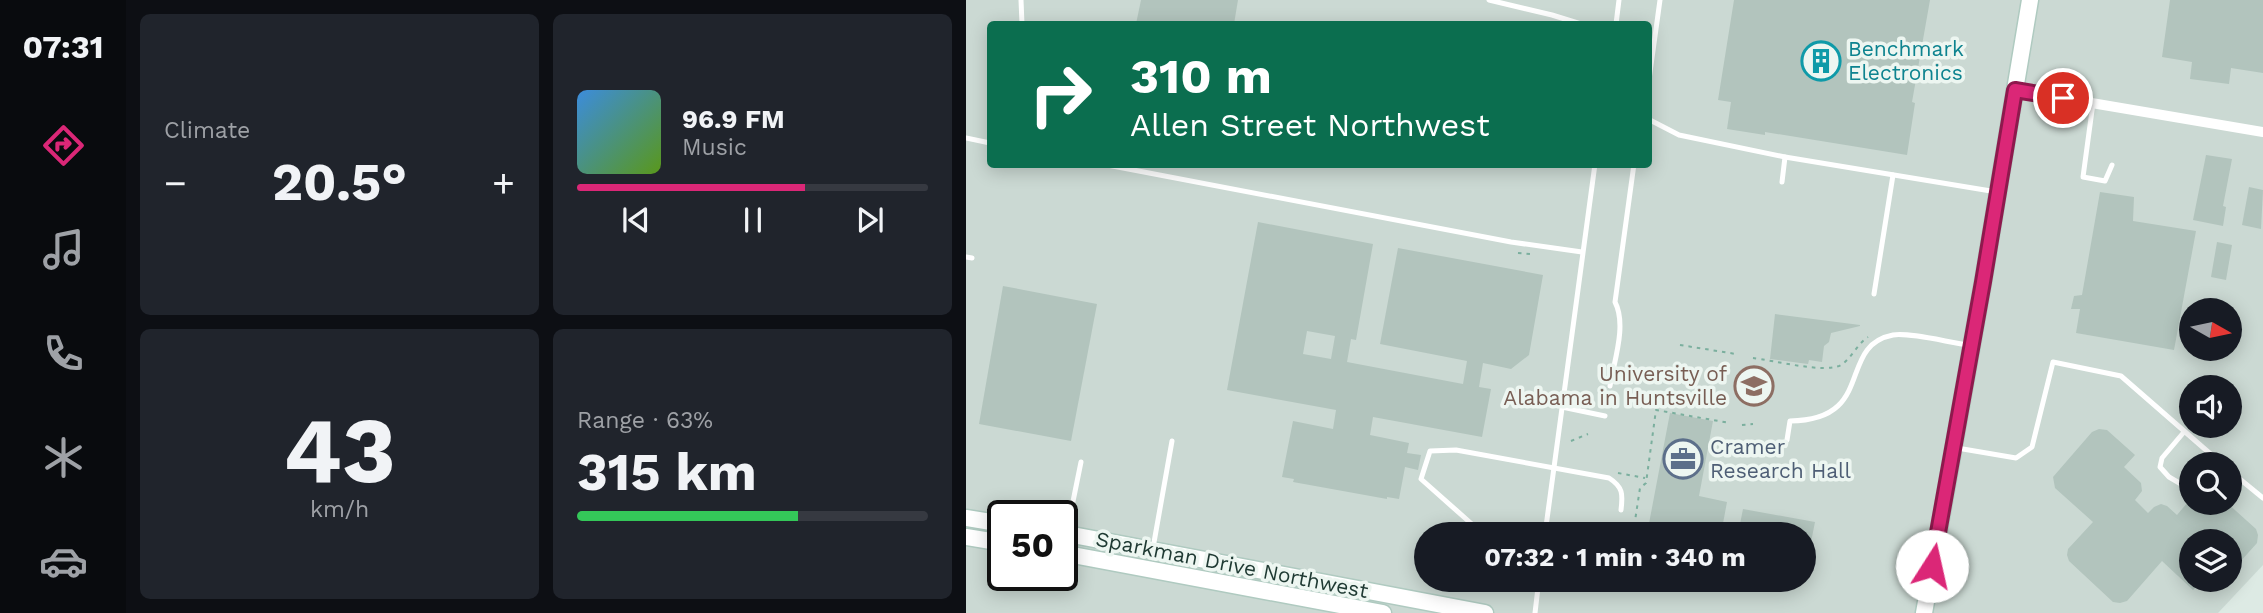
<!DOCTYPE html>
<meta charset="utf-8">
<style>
:root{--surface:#171b24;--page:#20242c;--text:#f1f3f6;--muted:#9ea1a6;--line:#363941;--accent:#db2777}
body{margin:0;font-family:"Work Sans",sans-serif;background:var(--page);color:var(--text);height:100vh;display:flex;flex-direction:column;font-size:26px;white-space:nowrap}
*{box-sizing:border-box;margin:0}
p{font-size:23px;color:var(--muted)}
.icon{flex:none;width:38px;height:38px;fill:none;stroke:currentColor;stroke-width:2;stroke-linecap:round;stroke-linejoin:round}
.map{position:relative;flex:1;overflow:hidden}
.panel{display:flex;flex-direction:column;gap:14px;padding:14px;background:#0d0f14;width:840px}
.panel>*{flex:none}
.hud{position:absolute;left:21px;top:21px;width:665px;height:147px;border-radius:7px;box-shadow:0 4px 18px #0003;background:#0b6e4f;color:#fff;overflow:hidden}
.needle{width:46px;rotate:99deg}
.fabs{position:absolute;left:1213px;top:298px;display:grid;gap:14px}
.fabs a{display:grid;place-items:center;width:63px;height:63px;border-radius:50%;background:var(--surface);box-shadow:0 4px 18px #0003;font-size:35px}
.speed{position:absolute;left:21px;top:500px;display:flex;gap:14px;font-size:35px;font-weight:700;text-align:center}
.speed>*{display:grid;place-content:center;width:91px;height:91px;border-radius:50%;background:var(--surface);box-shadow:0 4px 18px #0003;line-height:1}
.speed .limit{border:4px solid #111;border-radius:10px;background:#fff;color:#111}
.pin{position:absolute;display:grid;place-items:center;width:60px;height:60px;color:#fff;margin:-30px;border:4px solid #fff;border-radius:50%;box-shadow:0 2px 7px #0007}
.me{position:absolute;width:77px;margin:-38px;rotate:10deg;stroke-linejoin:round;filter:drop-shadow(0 0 5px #0008)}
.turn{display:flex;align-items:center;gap:24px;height:147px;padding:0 28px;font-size:32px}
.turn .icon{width:91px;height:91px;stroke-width:2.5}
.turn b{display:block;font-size:49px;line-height:60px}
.big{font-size:52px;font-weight:700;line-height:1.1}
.panel .tile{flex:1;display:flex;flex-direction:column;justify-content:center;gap:10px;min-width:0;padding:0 24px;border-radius:10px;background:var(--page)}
.panel .dial{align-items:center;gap:0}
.dial b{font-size:91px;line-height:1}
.song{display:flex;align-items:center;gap:21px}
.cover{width:84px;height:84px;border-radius:10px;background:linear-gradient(135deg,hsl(210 70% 55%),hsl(90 70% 35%))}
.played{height:7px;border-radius:4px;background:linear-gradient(90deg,var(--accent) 65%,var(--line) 65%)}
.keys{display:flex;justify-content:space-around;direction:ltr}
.heat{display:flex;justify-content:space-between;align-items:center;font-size:38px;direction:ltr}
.charge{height:10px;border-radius:5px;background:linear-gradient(90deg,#34c759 63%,var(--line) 0)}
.panel .tiles{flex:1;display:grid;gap:14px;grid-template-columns:repeat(2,1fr)}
.trip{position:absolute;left:448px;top:522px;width:402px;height:70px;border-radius:35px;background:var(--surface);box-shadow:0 4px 18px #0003;font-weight:700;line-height:70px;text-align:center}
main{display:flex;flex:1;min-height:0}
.tab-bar{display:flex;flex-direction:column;width:126px;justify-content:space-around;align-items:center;background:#090b0e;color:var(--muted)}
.tab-bar .icon{width:49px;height:49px}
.tab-bar .on{color:var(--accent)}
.tab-bar b{font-size:32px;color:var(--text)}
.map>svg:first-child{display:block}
.built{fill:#cbd9d3;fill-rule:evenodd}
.building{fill:#b2c4bd;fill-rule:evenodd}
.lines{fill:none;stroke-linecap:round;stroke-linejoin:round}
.secondary-casing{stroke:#afcac0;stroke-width:19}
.path{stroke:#7baf9e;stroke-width:2;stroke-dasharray:3.5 5;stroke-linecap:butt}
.lane{stroke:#fff;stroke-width:5}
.street{stroke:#fff;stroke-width:10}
.secondary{stroke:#fff;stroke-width:16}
.route-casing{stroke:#8e194d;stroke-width:18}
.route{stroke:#db2777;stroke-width:12}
.labels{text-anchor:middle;stroke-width:7;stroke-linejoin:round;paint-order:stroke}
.culture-label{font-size:21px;fill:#0d838f;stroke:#edf6f1;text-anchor:start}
.education-label{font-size:21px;fill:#785e54;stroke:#edf6f1;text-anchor:end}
.service-label{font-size:21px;fill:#4e5e75;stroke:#edf6f1;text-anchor:start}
.street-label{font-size:21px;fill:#1e3932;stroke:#edf6f1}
</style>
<main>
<nav class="tab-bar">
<b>07:31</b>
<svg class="icon on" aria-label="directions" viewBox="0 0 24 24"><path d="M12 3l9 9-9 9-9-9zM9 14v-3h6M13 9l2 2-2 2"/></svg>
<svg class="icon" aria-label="music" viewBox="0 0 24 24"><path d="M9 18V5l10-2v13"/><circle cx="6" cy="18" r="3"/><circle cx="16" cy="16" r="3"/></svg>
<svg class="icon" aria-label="phone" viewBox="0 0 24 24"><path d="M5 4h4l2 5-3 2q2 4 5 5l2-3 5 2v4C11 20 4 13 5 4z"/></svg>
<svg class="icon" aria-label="climate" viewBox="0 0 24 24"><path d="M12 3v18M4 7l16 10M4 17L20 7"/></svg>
<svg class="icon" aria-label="car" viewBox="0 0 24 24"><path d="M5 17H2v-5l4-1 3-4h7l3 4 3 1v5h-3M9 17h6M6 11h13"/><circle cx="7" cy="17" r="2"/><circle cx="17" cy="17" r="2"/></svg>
</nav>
<section class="panel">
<div class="tiles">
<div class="tile"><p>Climate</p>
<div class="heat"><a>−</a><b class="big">20.5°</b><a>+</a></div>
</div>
<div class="tile">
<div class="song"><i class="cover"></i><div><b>96.9 FM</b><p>Music</p></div></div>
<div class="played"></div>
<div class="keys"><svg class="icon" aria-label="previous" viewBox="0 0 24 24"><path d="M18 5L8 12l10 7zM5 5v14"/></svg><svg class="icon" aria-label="pause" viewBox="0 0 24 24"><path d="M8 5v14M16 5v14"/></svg><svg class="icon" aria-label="next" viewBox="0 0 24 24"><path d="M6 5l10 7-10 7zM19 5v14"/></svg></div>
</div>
<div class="tile dial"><b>43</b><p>km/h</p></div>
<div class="tile"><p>Range · 63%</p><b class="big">315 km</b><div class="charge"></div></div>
</div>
</section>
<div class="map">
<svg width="1297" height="613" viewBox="0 0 1297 613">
<rect width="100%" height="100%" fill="#ddeae4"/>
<path class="built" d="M0,0h1297v565l-45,48h-1252zM24,24h658v140h-658zM1225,310h39v38h-39zM1225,387h39v38h-39zM1225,464h39v38h-39zM37,516h59v60h-59zM460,534h378v45h-378zM1225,541h39v38h-39z"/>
<g class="building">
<path d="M175,0h97l-4,24h-98z"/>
<path d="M768,0h196l-18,102 3,1 -8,52 -142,-23v3l-38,-6 4,-27 -13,-2z"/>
<path d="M1204,0h93v73l-32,-5 -2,16 -39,-5 2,-17 -30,-5z"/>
<path d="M1240,155l26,4 -9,47 3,1 -3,19 -30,-6z"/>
<path d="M1283,187l14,3 -2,39 -19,-4z"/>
<path d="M1134,192l34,5 -1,24 63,10 -22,119 -98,-17 4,-24h-9l3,-13 8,-1z"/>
<path d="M292,222l115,22 -17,96 -5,-1 -4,23 116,22 4,-23 -87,-17 18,-96 145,27 -14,80 -18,14 -28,-6 -4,24 12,2 -9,48 -109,-20 -3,18 39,8 -2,10 14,2 -3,15 -13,-3 -6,32 -12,-2v2l-94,-17 1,-3 -12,-2 11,-56 40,8 3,-19 -109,-20zM341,331l28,5 -4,23 -28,-5z"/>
<path d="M1251,242l15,3 -6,35 -15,-3z"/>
<path d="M37,286l94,18 -26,137 -92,-17z"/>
<path d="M809,314l85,11v1l-29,7 -2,9 -5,4 -2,16 -13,-2 -1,4 -38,-5z"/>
<path d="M704,413l43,8 -14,75 28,6 -6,32h-74z"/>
<path d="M1133,429l8,1 28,25 -11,12 17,16 1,8 -7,9 13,13 6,-6 7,-3 6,2 10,9 11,-13h38l30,27 2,6 -1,8 -27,30v-32h-39v38h40l-20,9 -13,-3 -5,5 -31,-29 -35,40 -7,2 -7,-1 -44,-41 -2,-6 1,-6 25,-27 -38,-34 -2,-11 39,-45z"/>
<path d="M777,509l72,13 -7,35h-4v-23h-66z"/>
</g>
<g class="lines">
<g class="secondary-casing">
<g id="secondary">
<path d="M0,518l37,6"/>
<path d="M96,533l423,80"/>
<path d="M0,537l37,6"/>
<path d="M96,553l321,60"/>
<path d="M958,613l59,-331 47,-282"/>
</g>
</g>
<g class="path">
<path d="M552,253l12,1"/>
<path d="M714,345l56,9"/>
<path d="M787,358c19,2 72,16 88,7 10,-6 16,-21 27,-28"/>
<path d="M776,425l11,-1"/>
<path d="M605,441l17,-7"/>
<path d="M652,473l27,5"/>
<path d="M667,534l7,-46 6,-5 10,-73 74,13"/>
</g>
<g class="lane">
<path d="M55,0l1,24"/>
<path d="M523,0l63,15 29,9"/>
<path d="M650,24l3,-24"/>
<path d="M682,87l12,-87"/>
<path d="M1127,103l-10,74 22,4 7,-16"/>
<path d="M682,119l31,16 106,22 212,35"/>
<path d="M0,138l24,5"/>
<path d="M136,164l409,78 71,10"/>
<path d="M816,182l3,-25"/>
<path d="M0,257l6,1"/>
<path d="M908,294l19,-119"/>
<path d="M644,386c4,-25 17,-61 5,-84l19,-138"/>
<path d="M596,407l43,9"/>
<path d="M1218,432l-22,26 -2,9 9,10 12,7 10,-3"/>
<path d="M821,440l3,-19c87,-1 46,-75 103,-86 16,-3 58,8 76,10"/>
<path d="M991,448l59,10 16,-11 21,-85 68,14 101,88"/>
<path d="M1264,471l33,27"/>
<path d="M101,531l14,-69"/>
<path d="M517,534l-62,-55 9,-28 26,-1 153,28c14,9 14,16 12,32"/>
<path d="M579,534l50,-370"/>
<path d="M187,548l19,-107"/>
<path d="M569,613l4,-34"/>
</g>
<path class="street" d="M1049,90l248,42"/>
<use href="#secondary" class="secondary"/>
</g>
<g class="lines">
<g class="route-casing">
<path id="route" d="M966,566l51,-284 32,-192 48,8"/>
</g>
<use href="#route" class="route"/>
</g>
<defs>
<g id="building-ring" transform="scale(2.0125)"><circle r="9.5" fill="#edf6f1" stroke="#0f9aa8" stroke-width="1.5"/><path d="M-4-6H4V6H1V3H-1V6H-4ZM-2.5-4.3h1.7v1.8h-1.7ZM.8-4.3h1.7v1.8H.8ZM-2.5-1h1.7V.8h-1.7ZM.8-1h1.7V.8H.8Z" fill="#0f9aa8"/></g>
<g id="university-ring" transform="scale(2.0125)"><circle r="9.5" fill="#edf6f1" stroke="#8d6e63" stroke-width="1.5"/><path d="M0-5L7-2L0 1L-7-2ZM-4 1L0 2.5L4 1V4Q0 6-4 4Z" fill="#8d6e63"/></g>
<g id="office-ring" transform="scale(2.0125)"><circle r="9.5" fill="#edf6f1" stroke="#5c6f8a" stroke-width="1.5"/><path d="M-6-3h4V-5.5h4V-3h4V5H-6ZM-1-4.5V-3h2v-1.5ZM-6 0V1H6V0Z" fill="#5c6f8a"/></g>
</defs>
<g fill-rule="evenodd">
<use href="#building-ring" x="855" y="61"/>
<use href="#university-ring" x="788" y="386"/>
<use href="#office-ring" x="717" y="459"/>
</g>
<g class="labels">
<g class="culture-label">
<text x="882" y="56">Benchmark<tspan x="882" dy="24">Electronics</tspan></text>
</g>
<g class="education-label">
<text x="761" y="381">University of<tspan x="761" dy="24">Alabama in Huntsville</tspan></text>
</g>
<g class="service-label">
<text x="744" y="454">Cramer<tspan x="744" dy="24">Research Hall</tspan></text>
</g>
<g class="street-label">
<text transform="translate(266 565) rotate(11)" y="7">Sparkman Drive Northwest</text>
</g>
</g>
</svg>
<div class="fabs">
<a><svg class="needle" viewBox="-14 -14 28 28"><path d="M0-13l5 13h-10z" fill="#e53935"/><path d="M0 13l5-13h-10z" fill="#9ea1a6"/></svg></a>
<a><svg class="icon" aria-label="sound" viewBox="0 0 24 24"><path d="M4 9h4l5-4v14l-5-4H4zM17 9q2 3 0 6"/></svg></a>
<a><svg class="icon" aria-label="search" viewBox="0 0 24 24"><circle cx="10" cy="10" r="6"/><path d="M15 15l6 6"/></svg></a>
<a><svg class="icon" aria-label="layers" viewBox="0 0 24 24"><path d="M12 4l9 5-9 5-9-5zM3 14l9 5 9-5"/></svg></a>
</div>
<div class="speed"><div class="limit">50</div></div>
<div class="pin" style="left:1097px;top:98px;background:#d93025"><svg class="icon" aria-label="arrive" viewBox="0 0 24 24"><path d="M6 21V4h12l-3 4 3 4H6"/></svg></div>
<svg class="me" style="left:966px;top:566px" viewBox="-20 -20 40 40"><circle r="19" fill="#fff"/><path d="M0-13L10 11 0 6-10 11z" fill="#db2777"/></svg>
<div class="trip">07:32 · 1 min · 340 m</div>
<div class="hud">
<div class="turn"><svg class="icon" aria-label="right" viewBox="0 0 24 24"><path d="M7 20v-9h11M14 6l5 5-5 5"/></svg><div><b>310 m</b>Allen Street Northwest</div></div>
</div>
</div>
</main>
